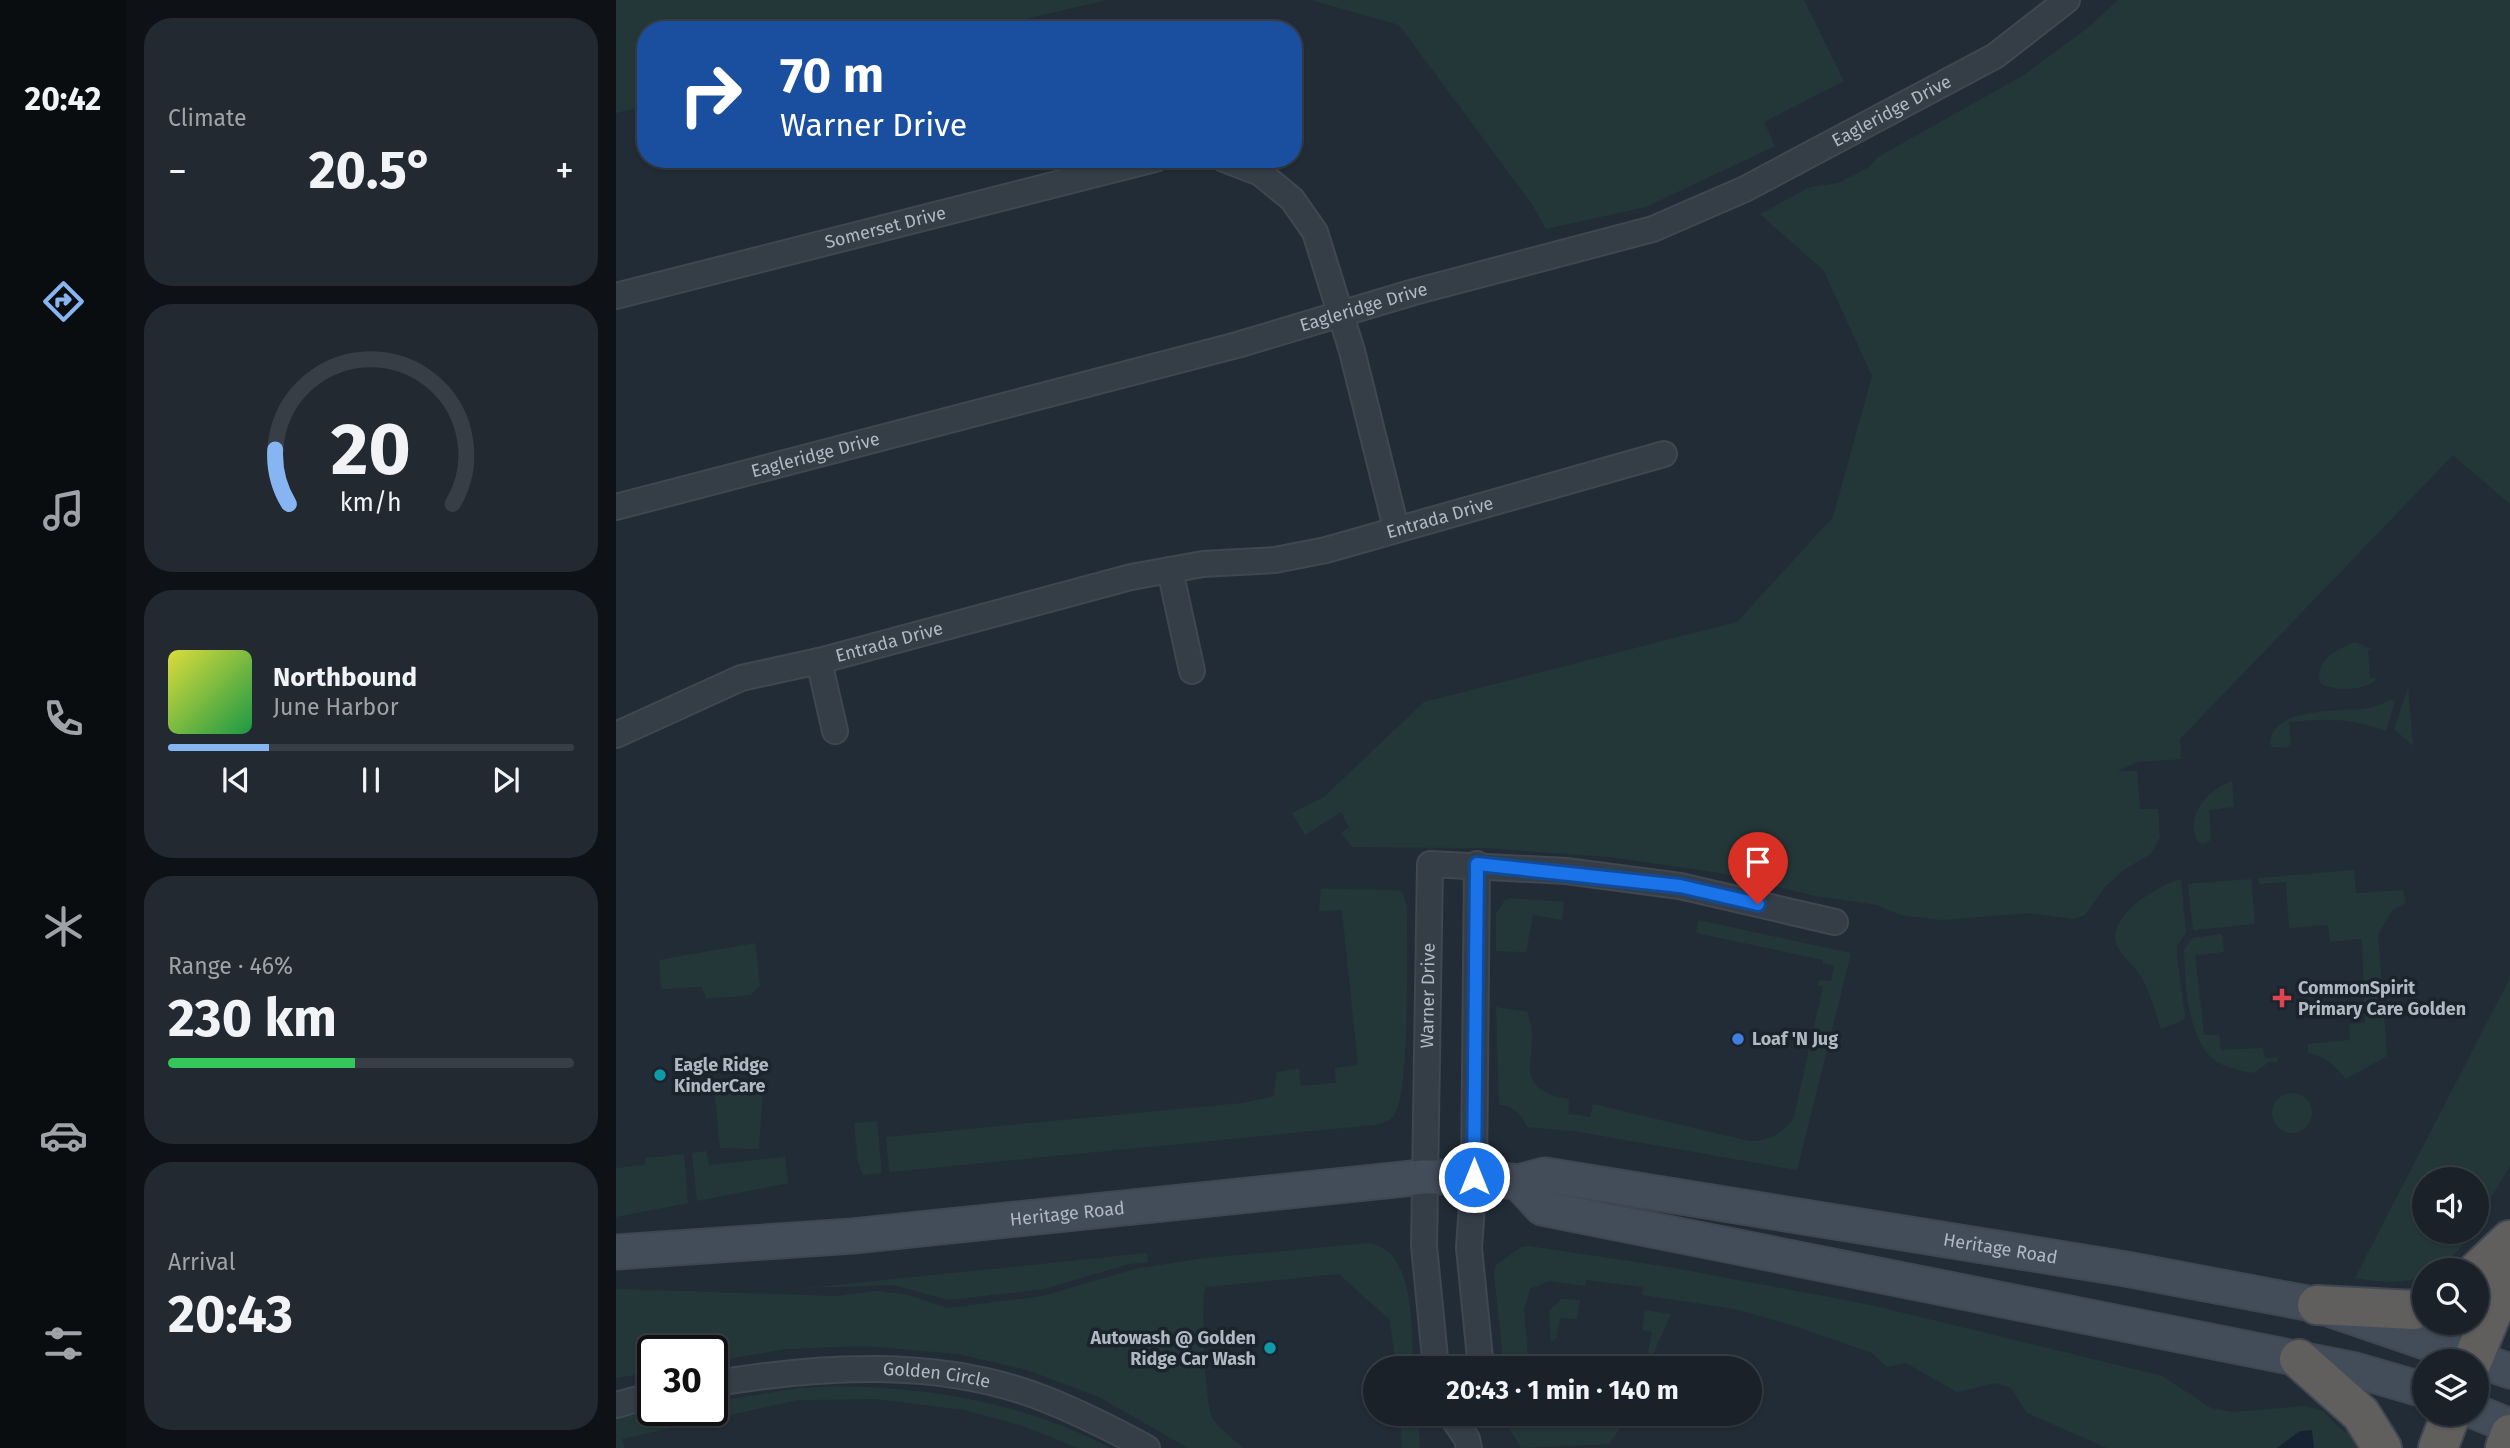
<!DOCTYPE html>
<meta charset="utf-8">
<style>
:root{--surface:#1a2129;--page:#232931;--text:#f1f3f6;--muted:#9fa3a8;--line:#383e46;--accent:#87b5f1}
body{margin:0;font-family:"Fira Sans",sans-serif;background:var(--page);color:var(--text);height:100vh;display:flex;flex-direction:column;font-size:26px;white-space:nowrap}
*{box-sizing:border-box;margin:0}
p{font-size:23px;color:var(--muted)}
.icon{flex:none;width:38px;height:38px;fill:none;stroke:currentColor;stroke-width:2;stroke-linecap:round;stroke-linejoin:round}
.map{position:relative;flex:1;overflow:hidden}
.panel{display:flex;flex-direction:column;gap:18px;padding:18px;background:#0e1217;width:490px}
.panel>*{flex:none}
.top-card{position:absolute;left:21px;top:21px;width:665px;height:147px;border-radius:28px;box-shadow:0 2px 5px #0004,0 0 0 2px var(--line);background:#1a4fa0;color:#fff;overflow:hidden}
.fabs{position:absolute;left:1796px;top:1167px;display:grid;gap:14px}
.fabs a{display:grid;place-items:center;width:77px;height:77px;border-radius:50%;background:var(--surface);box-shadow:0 2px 5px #0004,0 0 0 2px var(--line);font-size:35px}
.speed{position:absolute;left:21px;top:1335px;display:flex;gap:14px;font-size:35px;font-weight:700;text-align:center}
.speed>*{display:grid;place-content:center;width:91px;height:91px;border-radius:50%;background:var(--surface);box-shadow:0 2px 5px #0004,0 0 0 2px var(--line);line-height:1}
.speed .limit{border:4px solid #111;border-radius:10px;background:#fff;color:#111}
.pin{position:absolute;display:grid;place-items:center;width:60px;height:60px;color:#fff;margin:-72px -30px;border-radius:50% 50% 50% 0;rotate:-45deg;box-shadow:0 0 7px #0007}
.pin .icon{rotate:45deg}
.me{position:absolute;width:77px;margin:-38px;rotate:0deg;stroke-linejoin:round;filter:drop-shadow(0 0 5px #0008)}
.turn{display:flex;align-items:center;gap:24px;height:147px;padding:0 28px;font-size:32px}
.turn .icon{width:91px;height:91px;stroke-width:2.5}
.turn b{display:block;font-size:49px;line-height:60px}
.big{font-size:52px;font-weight:700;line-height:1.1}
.panel .card{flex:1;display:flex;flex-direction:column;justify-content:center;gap:10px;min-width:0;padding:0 24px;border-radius:28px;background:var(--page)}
.panel .dial{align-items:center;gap:0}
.dial svg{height:182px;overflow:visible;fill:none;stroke:var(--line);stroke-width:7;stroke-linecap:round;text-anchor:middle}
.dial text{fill:var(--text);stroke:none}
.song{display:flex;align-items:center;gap:21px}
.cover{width:84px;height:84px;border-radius:10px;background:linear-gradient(135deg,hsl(60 70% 55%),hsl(140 70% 35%))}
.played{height:7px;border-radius:4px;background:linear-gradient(90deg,var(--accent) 25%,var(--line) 25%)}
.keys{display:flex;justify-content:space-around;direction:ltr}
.heat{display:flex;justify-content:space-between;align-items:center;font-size:38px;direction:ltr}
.charge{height:10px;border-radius:5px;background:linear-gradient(90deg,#34c759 46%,var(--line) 0)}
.trip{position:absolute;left:747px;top:1356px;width:399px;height:70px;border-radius:35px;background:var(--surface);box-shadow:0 2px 5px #0004,0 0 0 2px var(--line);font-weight:700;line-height:70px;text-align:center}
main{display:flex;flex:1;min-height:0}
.tab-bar{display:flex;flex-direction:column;width:126px;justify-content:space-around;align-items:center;background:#0a0d10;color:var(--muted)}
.tab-bar .icon{width:49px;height:49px}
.tab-bar .active{color:var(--accent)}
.tab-bar b{font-size:32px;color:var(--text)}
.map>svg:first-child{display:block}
.green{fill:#243738}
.water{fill:#162333}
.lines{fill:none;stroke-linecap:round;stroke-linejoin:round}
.minor-casing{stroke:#3f4751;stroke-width:28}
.secondary-casing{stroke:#3f4751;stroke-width:37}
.trunk-casing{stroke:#404852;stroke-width:42}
.minor{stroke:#353e47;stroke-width:24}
.secondary{stroke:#434d5a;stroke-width:33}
.trunk{stroke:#605f5e;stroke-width:38}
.route-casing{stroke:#114b97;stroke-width:18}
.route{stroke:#1a73e8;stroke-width:12}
.health-dot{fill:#e0444e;stroke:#1b232c;stroke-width:2.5}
.shop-dot{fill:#3f7fe0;stroke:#1b232c;stroke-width:2.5}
.culture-dot{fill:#0f9aa8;stroke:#1b232c;stroke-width:2.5}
.labels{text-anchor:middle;stroke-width:7;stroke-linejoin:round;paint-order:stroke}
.street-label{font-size:18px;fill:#b0b8c4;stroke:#1b232c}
.poi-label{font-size:18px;font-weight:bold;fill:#b0b8c4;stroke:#1b232c;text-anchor:start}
</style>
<main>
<nav class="tab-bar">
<b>20:42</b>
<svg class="icon active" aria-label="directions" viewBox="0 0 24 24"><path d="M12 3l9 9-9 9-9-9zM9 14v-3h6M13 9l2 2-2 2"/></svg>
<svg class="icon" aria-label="music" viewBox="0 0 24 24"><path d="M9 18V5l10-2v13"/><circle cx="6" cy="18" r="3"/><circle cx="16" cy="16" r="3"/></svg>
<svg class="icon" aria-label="phone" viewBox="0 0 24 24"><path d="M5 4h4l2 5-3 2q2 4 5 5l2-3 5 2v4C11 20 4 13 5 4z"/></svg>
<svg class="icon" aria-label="climate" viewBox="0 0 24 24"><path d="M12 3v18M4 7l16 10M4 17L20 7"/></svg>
<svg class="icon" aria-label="car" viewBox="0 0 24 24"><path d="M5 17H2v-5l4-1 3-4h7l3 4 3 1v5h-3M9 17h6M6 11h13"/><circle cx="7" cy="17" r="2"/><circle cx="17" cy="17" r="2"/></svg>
<svg class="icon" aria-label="filters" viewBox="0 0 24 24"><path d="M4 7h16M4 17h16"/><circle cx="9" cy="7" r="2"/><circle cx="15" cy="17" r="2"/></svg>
</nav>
<section class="panel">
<div class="card"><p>Climate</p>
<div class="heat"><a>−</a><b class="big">20.5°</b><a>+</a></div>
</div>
<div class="card dial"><svg viewBox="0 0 100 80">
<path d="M14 69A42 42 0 1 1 86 69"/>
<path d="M14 69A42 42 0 0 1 8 45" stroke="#87b5f1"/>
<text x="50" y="56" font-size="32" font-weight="700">20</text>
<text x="50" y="72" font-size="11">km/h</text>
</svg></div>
<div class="card">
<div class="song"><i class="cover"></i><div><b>Northbound</b><p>June Harbor</p></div></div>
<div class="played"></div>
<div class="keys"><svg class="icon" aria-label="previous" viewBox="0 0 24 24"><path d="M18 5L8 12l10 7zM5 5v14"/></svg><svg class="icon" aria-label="pause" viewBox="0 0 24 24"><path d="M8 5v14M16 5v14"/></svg><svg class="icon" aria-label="next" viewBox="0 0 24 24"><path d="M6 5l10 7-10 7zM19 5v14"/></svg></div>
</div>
<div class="card"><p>Range · 46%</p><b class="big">230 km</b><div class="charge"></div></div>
<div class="card"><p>Arrival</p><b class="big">20:43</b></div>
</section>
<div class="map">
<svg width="1894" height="1448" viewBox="0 0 1894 1448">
<rect width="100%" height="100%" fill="#222c37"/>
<g class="green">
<path d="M0,0h491l-129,30h-332v76l-30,7z"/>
<path d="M695,0h493l40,81 -80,41 11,24 -129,61 -100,22 -14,-25 -133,-179z"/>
<path d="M1502,0h392v504l-57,-49 -273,284 1,20 -43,3 -21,9h20l3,38h18l2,28 -9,17 -26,15 -20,18 -20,28 -11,4 -46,-6 -86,7 -42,-5 -23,-10 -61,-9 -97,-23 -109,-16 -127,-9 -131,-1 -11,-14 8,-6 -8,-15 -36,23 -13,-22 32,-16 100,-95 313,-80 96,-105 39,-141 -48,-105 -64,-57 50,-27 29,-4 30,-16 9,-10 146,-82 65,-48z"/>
<path d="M1739,642l18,8h-5l2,27 7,2c-12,12 -42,12 -56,5 -9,-22 17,-36 34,-42z"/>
<path d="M1792,687l5,59 -19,-17z"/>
<path d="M1774,700l5,1 -9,30c-34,-13 -61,-13 -97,-9l2,21 -5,5 -14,-1 -2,-4c2,-36 67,-31 93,-34 10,-1 18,-5 27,-9z"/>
<path d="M1616,781l2,26 -25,3 2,30 -8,4 -6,-3c-12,-27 11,-51 35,-60z"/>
<path d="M1738,870l2,23 47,-3 3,13 -14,7 -14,25 9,121 -41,23c-11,-13 -21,-24 -38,-26v-9l42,-4 -1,-16 16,-1 -3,-84 -32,3 -2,-17 -39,3 -3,-46 -26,2 -2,-6z"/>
<path d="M1565,879l5,54 -9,13v10l8,60 -1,4 -23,9c-6,-16 -10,-35 -19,-51 -6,-11 -22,-22 -26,-35 -8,-29 43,-58 65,-64z"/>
<path d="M1635,879l4,45 -62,6 -5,-46z"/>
<path d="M705,889l78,1 4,3 4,15c-1,34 4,189 -14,209 -5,5 -13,7 -19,8l-485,47 -3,-35 357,-34 31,-7 3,-24 22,-3 2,17 35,-3 -1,-15 23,-3 -16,-155 -23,1z"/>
<path d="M895,898l53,4 -2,18 -29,-5 -7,37 -30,-1v-38l9,-13z"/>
<path d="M1082,920l153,33 -54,217 -223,-39 -47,-4c-5,-13 -14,-22 -28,-22l-3,-98 31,5c18,43 -24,75 42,87l-1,15 22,3 3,-13 156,37c19,0 35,-7 45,-24l29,-130 -6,-2 2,-5 12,1 3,-15 -11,-3v-3l-127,-27z"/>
<path d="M1606,934l2,18 -29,3 9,80h15l2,15 42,-2 2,10 12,-1v5h-8l-15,11c-13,-3 -31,-5 -41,-14 -26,-23 -28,-77 -29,-109l8,-12z"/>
<path d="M139,943l5,43 -10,9 -44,4 -4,-12 -41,2 -2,-29z"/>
<path d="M1894,978v188l-34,57v-43h-52v52h47c-10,17 -27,38 -47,38v6c-24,9 -44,6 -69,2z"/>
<path d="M140,1078l7,8 -4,63 -39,-1 -6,-64z"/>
<circle cx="1676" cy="1113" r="20"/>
<path d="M261,1121l5,52 -19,2 -5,-12 -4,-40z"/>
<path d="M90,1151l3,14 76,-8 3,26 -91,18 -5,-48z"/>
<path d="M68,1154l4,49 -72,14v-49l29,-3v-7z"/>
<path d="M754,1243c47,10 40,87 44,125h-18l-6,-48 -51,-46 -133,13c-6,10 -1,117 6,130 5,11 22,22 31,31h-55l-89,-51 -75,-28 -66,-15 -93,-8 -79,3 -74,13v-11h-59v21l-37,6v-89l219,7 42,-5 31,4 39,13 96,-12 92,-27 62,-10z"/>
<path d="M913,1246l140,21 202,38 291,71 49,32 23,4 71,-6 18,5 21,21 12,-3 7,19h-256l-80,-35 -16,-25 -16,-5 -38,9 -51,-29 -19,4 -15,-14 -80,-28 -57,-16 -93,-14 1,-8 -57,-7 -1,6 -36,-5 -19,8 -6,21 5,57 5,1h-30l-10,-94 2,-9 25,-18z"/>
<path d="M531,1253l1,9 -19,2 -85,25 -96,11 -54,-15 -88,3z"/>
<path d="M946,1299l18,1 -3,19 -17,-1 -4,21 -5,3 -2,-31z"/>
<path d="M1029,1310l26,4 -19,42 -4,-3 4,-21 -10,-2z"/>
<path d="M225,1386c98,3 182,17 270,62h-33l-55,-22 -58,-16 -89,-11 -78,1 -176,39 3,9h-9v-30l45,-7 51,-1v-8l87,-14z"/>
<path d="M784,1414h18l2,34h-18z"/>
<path d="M892,1414h116l-5,16 -10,14 -88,4 -11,-19z"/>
</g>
<path class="water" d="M1696,1430l2,18h-37l23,-17z"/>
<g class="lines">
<g class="minor-casing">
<g id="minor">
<path d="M608,159l36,14 32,26 23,33 37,119 44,177"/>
<path id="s1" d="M0,296l539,-137"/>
<path id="s2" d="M0,507l621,-162 177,-53 239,-63 92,-40 250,-133 72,-56"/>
<path d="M554,570l22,101"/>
<path d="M203,661l16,70"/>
<path id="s3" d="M0,735l125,-57 78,-17 312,-84 72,-13 72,-4 51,-10 338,-96"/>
<path d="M861,864l-3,313 -5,71 12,120"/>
<path id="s4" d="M820,1368l-12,-122 6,-382 136,7 114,15 155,36"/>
<path id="s5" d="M96,1384c109,-19 229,-26 333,15 35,14 69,31 102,49"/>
<path d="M0,1405l37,-10"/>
<path d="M834,1414l17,25 2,9"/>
</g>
</g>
<g class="secondary-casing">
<g id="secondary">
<path d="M902,1182l24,26 813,162 69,20"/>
<path id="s6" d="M0,1252l237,-16 570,-59h51l44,5 27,-7 581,94 191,36 193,66"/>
<path d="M1860,1412l34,14"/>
</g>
</g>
<g class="trunk-casing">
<g id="trunk">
<path d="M1860,1272l34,-32"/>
<path d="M1701,1305l97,5 10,-5"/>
<path d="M1683,1359l62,55 21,34"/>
<path d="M1856,1362l38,-93"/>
<path d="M1822,1448l13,-34"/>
<path d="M1889,1448l5,-14"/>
</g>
</g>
<use href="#minor" class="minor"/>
<use href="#secondary" class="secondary"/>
<use href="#trunk" class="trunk"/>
</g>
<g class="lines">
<g class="route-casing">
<path id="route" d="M858,1177l3,-313 203,22 78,18"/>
</g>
<use href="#route" class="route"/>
</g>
<path class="health-dot" d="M1662.5 987.5h7v7h7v7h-7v7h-7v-7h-7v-7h7z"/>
<circle class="shop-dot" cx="1122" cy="1039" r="7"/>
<g class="culture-dot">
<circle cx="44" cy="1075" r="7"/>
<circle cx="654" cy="1348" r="7"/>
</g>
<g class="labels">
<g class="street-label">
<text dy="6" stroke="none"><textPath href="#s2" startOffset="1340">Eagleridge Drive</textPath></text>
<text dy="6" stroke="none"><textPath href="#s1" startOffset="278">Somerset Drive</textPath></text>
<text dy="6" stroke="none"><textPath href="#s2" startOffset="774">Eagleridge Drive</textPath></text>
<text dy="6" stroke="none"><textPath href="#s2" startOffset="206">Eagleridge Drive</textPath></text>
<text dy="6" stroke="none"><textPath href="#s3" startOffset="856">Entrada Drive</textPath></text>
<text dy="6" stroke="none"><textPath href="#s3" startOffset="290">Entrada Drive</textPath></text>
<text dy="6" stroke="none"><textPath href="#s4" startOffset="373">Warner Drive</textPath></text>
<text dy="6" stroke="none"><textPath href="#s6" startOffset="453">Heritage Road</textPath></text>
<text dy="6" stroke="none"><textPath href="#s6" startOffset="1395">Heritage Road</textPath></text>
<text dy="6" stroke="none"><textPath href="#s5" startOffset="226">Golden Circle</textPath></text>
</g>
<g class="poi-label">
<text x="1682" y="994">CommonSpirit<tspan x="1682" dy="21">Primary Care Golden</tspan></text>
<text x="1136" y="1045">Loaf 'N Jug</text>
<text x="58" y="1071">Eagle Ridge<tspan x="58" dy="21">KinderCare</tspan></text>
<text x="640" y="1344" text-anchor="end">Autowash @ Golden<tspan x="640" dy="21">Ridge Car Wash</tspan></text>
</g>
</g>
</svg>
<div class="fabs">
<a><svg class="icon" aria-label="sound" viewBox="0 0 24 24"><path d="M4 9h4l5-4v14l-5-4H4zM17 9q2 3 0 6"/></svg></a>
<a><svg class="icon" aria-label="search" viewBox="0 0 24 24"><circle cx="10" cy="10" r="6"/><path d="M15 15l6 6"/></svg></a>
<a><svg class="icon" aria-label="layers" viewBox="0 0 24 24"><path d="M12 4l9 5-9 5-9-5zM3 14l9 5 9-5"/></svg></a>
</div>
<div class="speed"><div class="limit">30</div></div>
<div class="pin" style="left:1142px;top:904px;background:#d93025"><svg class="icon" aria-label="arrive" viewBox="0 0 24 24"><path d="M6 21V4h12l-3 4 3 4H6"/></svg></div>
<svg class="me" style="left:858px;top:1177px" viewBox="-20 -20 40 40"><circle r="17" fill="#1a73e8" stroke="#fff" stroke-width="3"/><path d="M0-11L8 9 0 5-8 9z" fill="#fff"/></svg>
<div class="trip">20:43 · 1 min · 140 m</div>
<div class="top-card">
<div class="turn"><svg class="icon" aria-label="right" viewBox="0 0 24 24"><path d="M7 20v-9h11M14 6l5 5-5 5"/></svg><div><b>70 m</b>Warner Drive</div></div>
</div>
</div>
</main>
